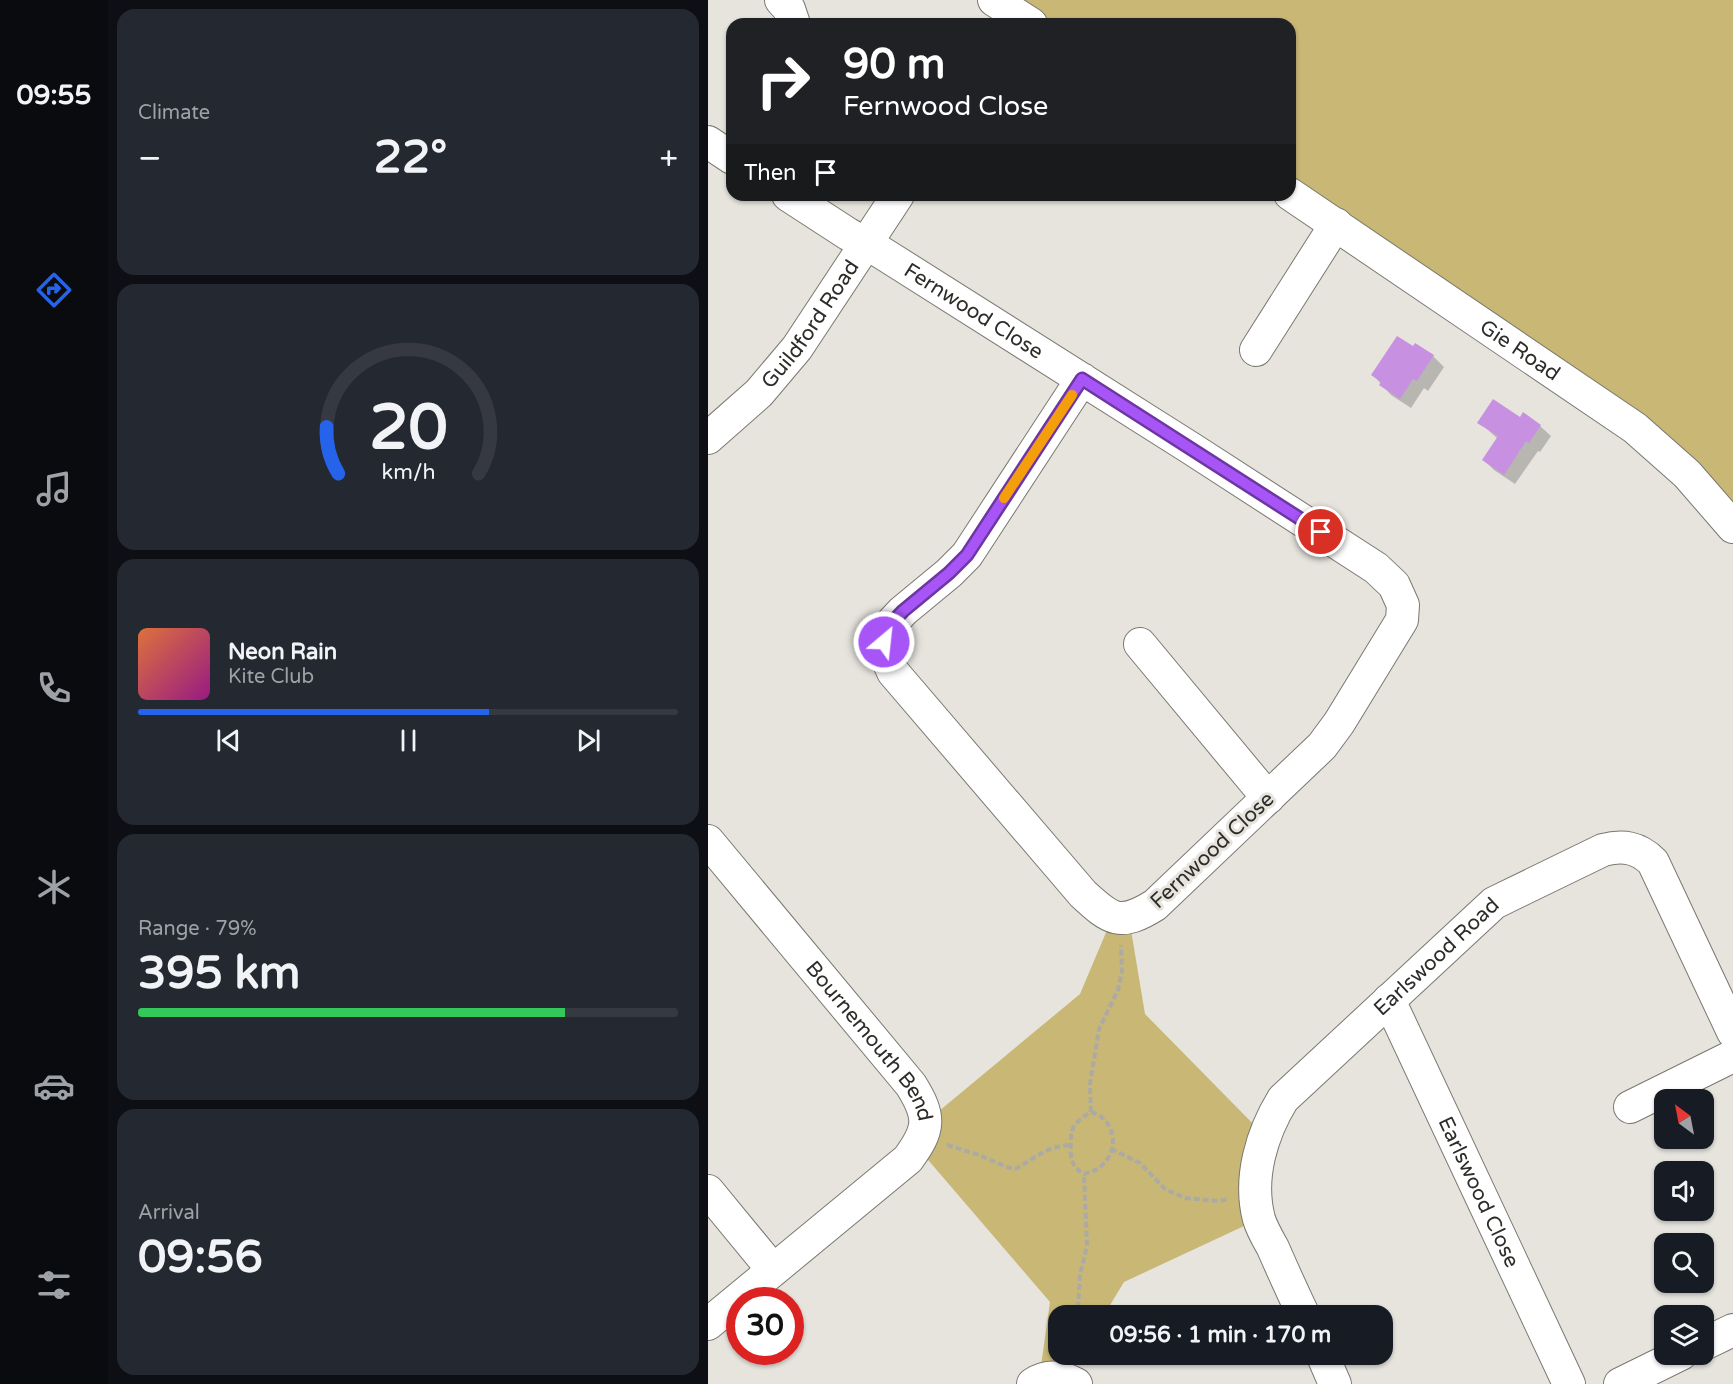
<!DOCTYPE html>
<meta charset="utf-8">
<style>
:root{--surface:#171b24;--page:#242831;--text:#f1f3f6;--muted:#9ea1a6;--line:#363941;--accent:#2563eb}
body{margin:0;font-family:"Varela Round",sans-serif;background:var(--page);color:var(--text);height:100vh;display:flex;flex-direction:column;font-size:22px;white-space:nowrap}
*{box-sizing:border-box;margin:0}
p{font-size:20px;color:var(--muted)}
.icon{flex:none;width:33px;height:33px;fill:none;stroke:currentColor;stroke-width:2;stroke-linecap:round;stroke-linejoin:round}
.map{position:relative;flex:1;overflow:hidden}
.panel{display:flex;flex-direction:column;gap:9px;padding:9px;background:#0d0f14;width:600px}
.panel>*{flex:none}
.guide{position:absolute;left:18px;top:18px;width:570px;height:183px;border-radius:18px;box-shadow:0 2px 4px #0004;background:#202124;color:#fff;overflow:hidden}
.needle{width:39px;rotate:328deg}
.buttons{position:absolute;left:946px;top:1089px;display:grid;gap:12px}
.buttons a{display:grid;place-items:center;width:60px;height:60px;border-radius:12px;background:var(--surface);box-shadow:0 2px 4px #0004;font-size:30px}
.speed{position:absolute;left:18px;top:1287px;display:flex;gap:12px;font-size:30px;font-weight:700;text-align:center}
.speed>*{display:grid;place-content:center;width:78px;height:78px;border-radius:50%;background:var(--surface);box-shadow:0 2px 4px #0004;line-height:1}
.speed .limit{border:9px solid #d22;background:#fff;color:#111}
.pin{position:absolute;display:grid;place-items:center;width:51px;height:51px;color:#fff;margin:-26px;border:3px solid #fff;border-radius:50%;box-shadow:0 2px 6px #0007}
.me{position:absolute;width:66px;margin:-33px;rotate:28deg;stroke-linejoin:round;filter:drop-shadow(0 0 4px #0008)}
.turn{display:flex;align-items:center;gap:21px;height:126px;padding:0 18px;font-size:27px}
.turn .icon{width:78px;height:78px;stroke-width:2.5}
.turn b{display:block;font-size:42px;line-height:51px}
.then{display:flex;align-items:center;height:57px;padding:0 18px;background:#0003;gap:12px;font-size:22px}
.big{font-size:45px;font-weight:700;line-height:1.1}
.panel .card{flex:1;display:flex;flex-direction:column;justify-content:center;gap:9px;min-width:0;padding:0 21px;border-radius:18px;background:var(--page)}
.panel .dial{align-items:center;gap:0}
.dial svg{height:156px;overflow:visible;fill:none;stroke:var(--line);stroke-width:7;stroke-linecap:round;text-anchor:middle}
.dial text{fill:var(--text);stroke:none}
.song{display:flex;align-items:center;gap:18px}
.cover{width:72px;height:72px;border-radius:9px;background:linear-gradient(135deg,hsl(20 70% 55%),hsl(310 70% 35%))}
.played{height:6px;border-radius:3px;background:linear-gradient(90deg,var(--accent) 65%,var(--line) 65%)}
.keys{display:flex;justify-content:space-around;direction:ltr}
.heat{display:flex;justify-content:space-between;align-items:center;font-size:33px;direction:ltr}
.charge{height:9px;border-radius:4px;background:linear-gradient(90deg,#34c759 79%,var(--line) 0)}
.trip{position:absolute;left:340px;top:1305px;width:345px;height:60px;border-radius:18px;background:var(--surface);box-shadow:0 2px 4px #0004;font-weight:700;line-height:60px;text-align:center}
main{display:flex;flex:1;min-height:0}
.menu{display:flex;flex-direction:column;width:108px;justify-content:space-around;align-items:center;background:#090b0e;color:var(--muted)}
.menu .icon{width:42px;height:42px}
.menu .selected{color:var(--accent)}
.menu b{font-size:27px;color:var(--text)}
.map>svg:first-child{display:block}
.green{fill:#c8b775}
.shadow{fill:#0003}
.building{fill:#c890e0}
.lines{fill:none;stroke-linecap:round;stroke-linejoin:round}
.minor-casing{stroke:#797871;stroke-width:34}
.path{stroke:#acaaa5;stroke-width:4;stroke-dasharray:6 3;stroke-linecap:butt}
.minor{stroke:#fff;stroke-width:32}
.route-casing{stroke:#6d37a1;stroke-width:15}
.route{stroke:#a855f7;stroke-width:10}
.slow{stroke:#f59e0b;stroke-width:10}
.labels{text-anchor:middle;stroke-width:6;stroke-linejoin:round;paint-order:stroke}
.street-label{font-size:21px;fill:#2d2c29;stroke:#e6e4dd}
</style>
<main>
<nav class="menu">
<b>09:55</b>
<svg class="icon selected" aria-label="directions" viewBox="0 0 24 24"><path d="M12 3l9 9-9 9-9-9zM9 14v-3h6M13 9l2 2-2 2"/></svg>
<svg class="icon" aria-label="music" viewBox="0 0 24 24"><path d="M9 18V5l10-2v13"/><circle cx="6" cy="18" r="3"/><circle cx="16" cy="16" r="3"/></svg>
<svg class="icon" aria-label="phone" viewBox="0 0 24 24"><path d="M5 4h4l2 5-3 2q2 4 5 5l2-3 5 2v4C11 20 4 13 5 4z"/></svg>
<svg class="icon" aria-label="climate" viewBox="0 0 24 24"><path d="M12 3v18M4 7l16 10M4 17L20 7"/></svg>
<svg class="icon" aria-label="car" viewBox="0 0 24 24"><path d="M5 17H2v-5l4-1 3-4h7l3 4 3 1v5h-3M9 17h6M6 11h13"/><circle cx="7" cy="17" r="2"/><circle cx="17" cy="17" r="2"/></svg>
<svg class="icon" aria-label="filters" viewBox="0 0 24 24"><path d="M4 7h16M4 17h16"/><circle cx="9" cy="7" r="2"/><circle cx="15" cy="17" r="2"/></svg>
</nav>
<section class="panel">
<div class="card"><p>Climate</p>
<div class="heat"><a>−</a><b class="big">22°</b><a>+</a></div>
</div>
<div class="card dial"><svg viewBox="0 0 100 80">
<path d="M14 69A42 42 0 1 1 86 69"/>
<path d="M14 69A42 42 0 0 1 8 45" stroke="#2563eb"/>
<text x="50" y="56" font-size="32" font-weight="700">20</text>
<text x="50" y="72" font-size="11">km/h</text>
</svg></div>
<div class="card">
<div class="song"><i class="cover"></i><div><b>Neon Rain</b><p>Kite Club</p></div></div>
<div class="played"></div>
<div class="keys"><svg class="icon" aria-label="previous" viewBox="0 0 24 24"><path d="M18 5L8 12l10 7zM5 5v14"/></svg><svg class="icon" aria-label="pause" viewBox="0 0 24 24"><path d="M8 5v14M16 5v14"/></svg><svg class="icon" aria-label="next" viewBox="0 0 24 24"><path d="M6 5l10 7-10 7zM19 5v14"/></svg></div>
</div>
<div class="card"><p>Range · 79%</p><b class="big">395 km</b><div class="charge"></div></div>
<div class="card"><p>Arrival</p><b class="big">09:56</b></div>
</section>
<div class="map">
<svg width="1025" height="1384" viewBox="0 0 1025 1384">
<rect width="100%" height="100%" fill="#e6e4dd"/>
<g class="green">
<path d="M305,0h720v509l-443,-326v-159h-241z"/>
<path d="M405,916l16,2 16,96 120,122 -6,83 -135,63 -20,33 -45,1v38l23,1 -15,24 -28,1 11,-78 -133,-155 10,-26 153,-127z"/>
</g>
<g class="shadow">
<path d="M708,345l17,11 11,11 -16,24 -4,-3 -13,20 -20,-13 -18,-20z"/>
<path d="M812,419l20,7 11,10 -11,16 -2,-1 -23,33 -21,-14 -10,-10 14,-21 -19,-17z"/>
</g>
<g class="building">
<path d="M689,336l16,10 2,-3 19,12 -17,26 -4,-2 -13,20 -21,-14 2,-3 -10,-7z"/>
<path d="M785,399l27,18 3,-5 18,13 -12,18 -3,-2 -22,34 -22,-15 16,-24 -21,-13z"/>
</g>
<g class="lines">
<g class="minor-casing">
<g id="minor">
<path d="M73,0l8,9 5,15"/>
<path d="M286,0l37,24"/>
<path d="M0,142l24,16"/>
<path id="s1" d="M582,194l345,234 52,46 46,53"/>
<path id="s2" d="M80,195l60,39 31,17 313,198 184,119 18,17 9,20 -1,15 -63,103 -17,23 -167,159c-35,22 -44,15 -72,-11l-190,-222 -7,-16 -2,-14 4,-15 15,-16 46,-38 18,-18 115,-176"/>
<path d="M548,350l80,-126"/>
<path id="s3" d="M0,438l51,-45 38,-45 101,-153"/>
<path d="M432,644l128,154"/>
<path id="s4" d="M0,841l203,244c20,32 19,44 -3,74l-200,165"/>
<path id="s5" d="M681,1000l180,384"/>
<path d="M922,1107l103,-51"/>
<path d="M0,1191l65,79"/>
<path id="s6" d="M596,1316c-11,-23 -21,-45 -31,-68 -5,-9 -11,-19 -14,-29 -11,-41 3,-86 24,-120l211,-196 109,-53c20,-5 35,-3 50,12l80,170"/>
<path d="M996,1344l29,-14"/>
<path d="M614,1354l13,30"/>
<path d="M325,1384c14,-9 28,-8 43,0"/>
<path d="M912,1384l61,-30"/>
</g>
</g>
<g class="path">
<path d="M383,1112l-1,-28 9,-55 19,-39 4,-18 -1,-27"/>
<path d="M383,1112c22,6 29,33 14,50 -5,7 -13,10 -21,12 -14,-8 -14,-18 -13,-32 0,-5 0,-9 2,-14 4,-7 11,-12 18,-16z"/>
<path d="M239,1145l29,9 31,13 8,2c21,-11 31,-23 56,-24"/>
<path d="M403,1149l29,14 25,26 20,9 33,3 11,-2"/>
<path d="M366,1316l4,-9 2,-32 7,-29 -3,-72"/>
</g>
<use href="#minor" class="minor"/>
</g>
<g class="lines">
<g class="route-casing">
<path id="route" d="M176,642l4,-15 15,-16 46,-38 18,-18 115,-176 239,153"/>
</g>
<use href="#route" class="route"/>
<path class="slow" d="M296,498l68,-103"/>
</g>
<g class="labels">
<g class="street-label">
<text dy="7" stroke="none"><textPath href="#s2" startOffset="219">Fernwood Close</textPath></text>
<text dy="7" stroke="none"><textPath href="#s3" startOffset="154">Guildford Road</textPath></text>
<text dy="7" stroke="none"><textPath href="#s1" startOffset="278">Gie Road</textPath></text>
<text transform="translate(504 850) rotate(-43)" y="7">Fernwood Close</text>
<text dy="7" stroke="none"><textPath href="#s6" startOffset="442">Earlswood Road</textPath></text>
<text dy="7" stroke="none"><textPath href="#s4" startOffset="258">Bournemouth Bend</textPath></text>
<text dy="7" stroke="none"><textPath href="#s5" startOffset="212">Earlswood Close</textPath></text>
</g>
</g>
</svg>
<div class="buttons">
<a><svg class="needle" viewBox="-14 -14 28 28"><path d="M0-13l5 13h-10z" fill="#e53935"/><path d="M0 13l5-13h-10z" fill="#9ea1a6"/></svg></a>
<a><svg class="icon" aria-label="sound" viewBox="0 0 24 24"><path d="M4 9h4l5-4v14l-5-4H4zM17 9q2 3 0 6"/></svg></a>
<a><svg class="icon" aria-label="search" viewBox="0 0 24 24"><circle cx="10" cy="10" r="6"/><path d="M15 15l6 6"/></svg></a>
<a><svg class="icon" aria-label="layers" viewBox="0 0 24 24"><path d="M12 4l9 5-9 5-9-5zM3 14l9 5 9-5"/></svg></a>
</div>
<div class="speed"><div class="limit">30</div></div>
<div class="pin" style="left:613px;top:532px;background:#d93025"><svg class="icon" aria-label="arrive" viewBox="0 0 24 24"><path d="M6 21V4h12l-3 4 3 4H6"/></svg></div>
<svg class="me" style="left:176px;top:642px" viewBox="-20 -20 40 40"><circle r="17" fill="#a855f7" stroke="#fff" stroke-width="3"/><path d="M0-11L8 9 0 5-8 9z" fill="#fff"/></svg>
<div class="trip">09:56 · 1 min · 170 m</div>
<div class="guide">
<div class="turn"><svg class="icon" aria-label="right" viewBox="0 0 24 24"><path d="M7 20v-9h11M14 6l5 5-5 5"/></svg><div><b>90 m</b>Fernwood Close</div></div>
<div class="then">Then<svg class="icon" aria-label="arrive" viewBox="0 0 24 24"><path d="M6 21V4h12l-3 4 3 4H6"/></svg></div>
</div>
</div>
</main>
